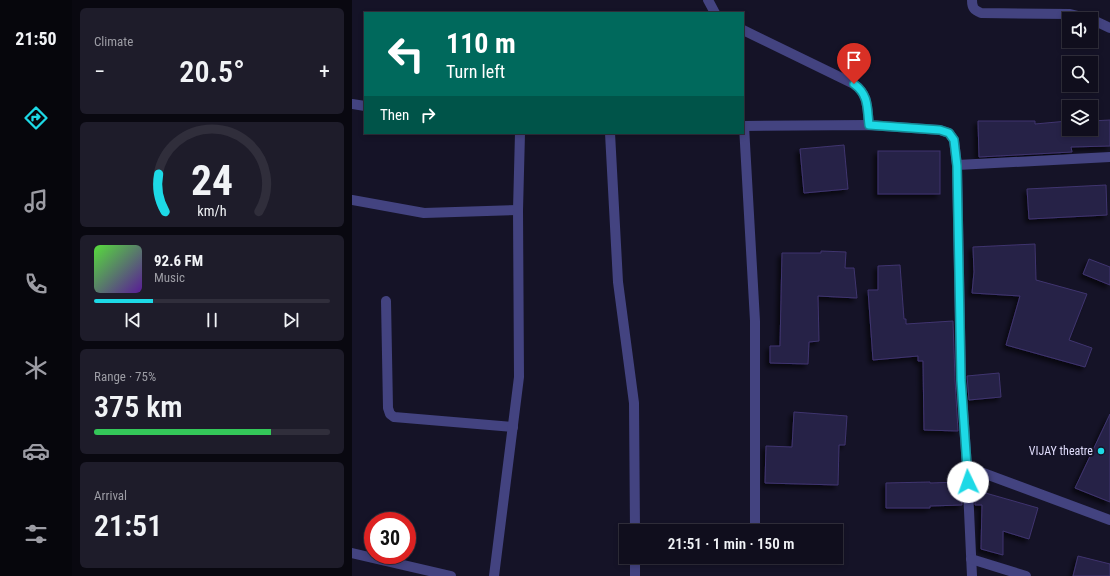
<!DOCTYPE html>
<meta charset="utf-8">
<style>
:root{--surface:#100e1d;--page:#1e1c2a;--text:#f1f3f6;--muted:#9c9ca4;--line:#302e3b;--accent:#1dd9e6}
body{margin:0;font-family:"Roboto Condensed",sans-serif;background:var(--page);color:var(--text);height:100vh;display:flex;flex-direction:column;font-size:15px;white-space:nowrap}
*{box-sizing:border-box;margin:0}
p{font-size:13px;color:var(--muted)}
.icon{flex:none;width:22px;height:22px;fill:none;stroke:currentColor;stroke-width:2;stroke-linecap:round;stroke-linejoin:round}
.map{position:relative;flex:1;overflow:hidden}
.sheet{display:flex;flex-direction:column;gap:8px;padding:8px;background:#090810;width:280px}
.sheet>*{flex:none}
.banner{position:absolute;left:12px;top:12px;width:380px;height:122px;border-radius:0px;box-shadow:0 2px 6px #0003,0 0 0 1px var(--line);background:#00695c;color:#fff;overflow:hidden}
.fabs{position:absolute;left:710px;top:12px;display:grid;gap:8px}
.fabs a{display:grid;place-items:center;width:36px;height:36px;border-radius:0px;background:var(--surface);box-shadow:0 2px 6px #0003,0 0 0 1px var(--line);font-size:20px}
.speed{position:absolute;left:12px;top:512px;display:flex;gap:8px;font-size:20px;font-weight:700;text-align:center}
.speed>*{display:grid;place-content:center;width:52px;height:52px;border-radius:50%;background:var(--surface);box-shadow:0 2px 6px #0003,0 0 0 1px var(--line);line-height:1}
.speed .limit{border:6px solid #d22;background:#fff;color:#111}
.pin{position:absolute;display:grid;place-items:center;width:34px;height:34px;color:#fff;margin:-41px -17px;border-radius:50% 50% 50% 0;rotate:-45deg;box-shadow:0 0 4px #0007}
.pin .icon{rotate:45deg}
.me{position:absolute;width:44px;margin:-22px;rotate:357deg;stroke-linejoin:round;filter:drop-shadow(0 0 3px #0008)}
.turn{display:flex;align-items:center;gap:14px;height:84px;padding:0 16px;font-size:18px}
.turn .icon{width:52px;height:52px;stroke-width:2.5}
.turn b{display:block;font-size:28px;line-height:34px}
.then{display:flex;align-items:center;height:38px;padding:0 16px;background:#0003;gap:8px;font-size:15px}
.big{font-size:30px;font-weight:600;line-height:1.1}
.sheet .widget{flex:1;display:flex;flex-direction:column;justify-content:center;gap:6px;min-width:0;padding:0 14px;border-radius:6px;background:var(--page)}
.sheet .dial{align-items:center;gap:0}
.dial svg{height:104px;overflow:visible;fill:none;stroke:var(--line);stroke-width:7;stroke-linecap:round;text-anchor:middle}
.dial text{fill:var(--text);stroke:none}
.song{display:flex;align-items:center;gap:12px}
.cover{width:48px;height:48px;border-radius:6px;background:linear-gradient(135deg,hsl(110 70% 55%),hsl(270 70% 35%))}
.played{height:4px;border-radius:2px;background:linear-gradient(90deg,var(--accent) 25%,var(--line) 25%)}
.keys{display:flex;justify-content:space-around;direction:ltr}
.heat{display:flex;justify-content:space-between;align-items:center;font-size:22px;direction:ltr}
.charge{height:6px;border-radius:3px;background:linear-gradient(90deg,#34c759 75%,var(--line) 0)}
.trip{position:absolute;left:267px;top:524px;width:224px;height:40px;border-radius:0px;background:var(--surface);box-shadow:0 2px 6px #0003,0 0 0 1px var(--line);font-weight:600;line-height:40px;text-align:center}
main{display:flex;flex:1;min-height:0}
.menu{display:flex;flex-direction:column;width:72px;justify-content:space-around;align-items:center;background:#06060c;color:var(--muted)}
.menu .icon{width:28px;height:28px}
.menu .selected{color:var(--accent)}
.menu b{font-size:18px;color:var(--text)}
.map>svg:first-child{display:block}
.building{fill:#272146;stroke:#3f356f;filter:url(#shadow)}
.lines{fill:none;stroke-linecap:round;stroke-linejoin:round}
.street{stroke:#434380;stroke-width:10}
.route-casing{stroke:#138d96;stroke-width:10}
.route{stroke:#1dd9e6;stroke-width:7}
.poi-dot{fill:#1dd9e6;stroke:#151327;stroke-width:1.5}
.labels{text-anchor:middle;stroke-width:4;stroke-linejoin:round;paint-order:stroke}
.poi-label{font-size:12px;fill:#dfdcfb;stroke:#151327;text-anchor:end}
</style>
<main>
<nav class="menu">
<b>21:50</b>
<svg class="icon selected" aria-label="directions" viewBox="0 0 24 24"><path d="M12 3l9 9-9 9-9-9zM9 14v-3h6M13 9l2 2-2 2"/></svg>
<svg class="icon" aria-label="music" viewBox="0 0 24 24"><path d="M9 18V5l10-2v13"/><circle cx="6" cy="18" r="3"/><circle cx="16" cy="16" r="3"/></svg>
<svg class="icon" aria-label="phone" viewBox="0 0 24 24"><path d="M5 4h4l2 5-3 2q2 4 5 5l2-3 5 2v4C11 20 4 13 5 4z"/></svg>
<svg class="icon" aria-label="climate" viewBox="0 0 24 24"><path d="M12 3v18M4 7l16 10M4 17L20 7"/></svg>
<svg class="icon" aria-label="car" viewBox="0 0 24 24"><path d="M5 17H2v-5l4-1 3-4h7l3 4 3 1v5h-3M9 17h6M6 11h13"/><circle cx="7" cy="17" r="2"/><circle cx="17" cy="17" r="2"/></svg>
<svg class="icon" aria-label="filters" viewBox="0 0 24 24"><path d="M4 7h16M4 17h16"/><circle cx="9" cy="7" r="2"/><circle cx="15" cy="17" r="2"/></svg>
</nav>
<section class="sheet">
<div class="widget"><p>Climate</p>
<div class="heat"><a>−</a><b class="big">20.5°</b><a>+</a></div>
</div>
<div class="widget dial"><svg viewBox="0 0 100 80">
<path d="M14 69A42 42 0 1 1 86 69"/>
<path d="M14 69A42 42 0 0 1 9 40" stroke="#1dd9e6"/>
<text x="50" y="56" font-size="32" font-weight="700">24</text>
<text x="50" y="72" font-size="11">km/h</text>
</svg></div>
<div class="widget">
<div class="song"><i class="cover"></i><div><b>92.6 FM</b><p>Music</p></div></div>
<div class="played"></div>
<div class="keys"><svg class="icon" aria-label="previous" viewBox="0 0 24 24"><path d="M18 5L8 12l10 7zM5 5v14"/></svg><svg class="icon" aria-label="pause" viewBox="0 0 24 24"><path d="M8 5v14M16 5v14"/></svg><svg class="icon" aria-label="next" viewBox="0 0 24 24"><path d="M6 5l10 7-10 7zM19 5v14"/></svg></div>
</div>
<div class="widget"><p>Range · 75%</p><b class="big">375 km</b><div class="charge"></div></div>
<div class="widget"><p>Arrival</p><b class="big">21:51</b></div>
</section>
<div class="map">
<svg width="758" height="576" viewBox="0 0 758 576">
<defs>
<filter id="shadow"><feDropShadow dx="-3.5" dy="3.5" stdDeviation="2" flood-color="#0009"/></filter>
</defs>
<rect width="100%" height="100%" fill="#151327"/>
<g class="building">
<path d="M758,120v26l-39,1 1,5 -93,5 -1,-36h57v3l33,-3 1,8h22v-8z"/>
<path d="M492,145l4,44 -44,4 -4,-44z"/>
<rect x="526" y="151" width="62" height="43"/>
<path d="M754,185l1,30 -78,4 -2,-30z"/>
<path d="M683,244l1,36 51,14 -18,46 23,8 -7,19 -79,-22 14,-49 -48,-3 2,-21 -1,-25z"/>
<path d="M469,251l25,1 -1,16h9l3,30 -39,-2 1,45 -10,1 -1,22 -38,-1v-17h10l2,-93h39z"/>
<path d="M737,259l21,8v18l-27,-11z"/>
<path d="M548,265l4,54h2v5l47,-3 2,59 3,51 -34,-1 -1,-69h-5v-5l-45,4 -5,-70h10v-24z"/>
<path d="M647,373l2,24 -32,3 -2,-24z"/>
<path d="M442,412l53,4 -2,29h-6l-1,40 -73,-2 1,-37 26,1z"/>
<path d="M758,414v88l-35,-14z"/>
<path d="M578,482v1l31,-1 1,23 -32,1v2h-44v-25z"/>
<path d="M623,490l63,18 -9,31 -26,-8v24l-22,-6 1,-44h-7z"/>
<path d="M726,556l32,8v12h-37z"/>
</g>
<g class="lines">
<g class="street">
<path d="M356,0l7,13"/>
<path d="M620,0c0,8 2,10 9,13l89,1 20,5"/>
<path d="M739,19l19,9"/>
<path d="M391,30l111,54c15,11 13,24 15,41"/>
<path d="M0,104l13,2"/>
<path d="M391,126l126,-1 71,5 9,3 5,7 3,25 4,215 6,87 5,109"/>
<path d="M392,126l11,195v210"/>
<path d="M258,133l8,149 16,121 1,128"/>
<path d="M605,165l153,-8"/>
<path d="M0,200l72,13 94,-3"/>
<path d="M34,301l2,107 2,6 4,3 119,10"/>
<path d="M615,467l143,53"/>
<path d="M0,553l99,23"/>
<path d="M283,557v19"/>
<path d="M619,559l55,17"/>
<path d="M142,576l25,-199 -1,-167 2,-77"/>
</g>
</g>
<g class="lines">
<g class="route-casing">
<path id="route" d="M502,84c15,11 13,24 15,41l71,5 9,3 5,7 3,26 4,214 7,102"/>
</g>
<use href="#route" class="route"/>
</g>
<circle class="poi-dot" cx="749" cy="451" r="4"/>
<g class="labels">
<g class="poi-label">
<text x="741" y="455">VIJAY theatre</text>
</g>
</g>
</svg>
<div class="fabs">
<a><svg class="icon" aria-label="sound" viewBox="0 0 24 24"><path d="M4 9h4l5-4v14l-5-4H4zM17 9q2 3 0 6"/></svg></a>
<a><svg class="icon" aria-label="search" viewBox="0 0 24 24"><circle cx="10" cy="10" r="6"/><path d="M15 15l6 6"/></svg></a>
<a><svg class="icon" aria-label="layers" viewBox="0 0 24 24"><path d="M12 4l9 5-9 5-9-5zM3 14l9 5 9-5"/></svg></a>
</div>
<div class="speed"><div class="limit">30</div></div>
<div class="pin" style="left:502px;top:84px;background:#d93025"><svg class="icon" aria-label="arrive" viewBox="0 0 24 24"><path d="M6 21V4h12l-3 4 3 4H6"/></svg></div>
<svg class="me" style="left:616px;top:482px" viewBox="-20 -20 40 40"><circle r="19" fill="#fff"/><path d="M0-13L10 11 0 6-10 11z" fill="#1dd9e6"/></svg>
<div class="trip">21:51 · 1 min · 150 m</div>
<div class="banner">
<div class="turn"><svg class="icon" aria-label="left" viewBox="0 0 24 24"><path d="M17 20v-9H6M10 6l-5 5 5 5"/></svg><div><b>110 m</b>Turn left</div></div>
<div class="then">Then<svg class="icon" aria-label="right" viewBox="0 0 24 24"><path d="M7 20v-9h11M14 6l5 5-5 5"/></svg></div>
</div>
</div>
</main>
